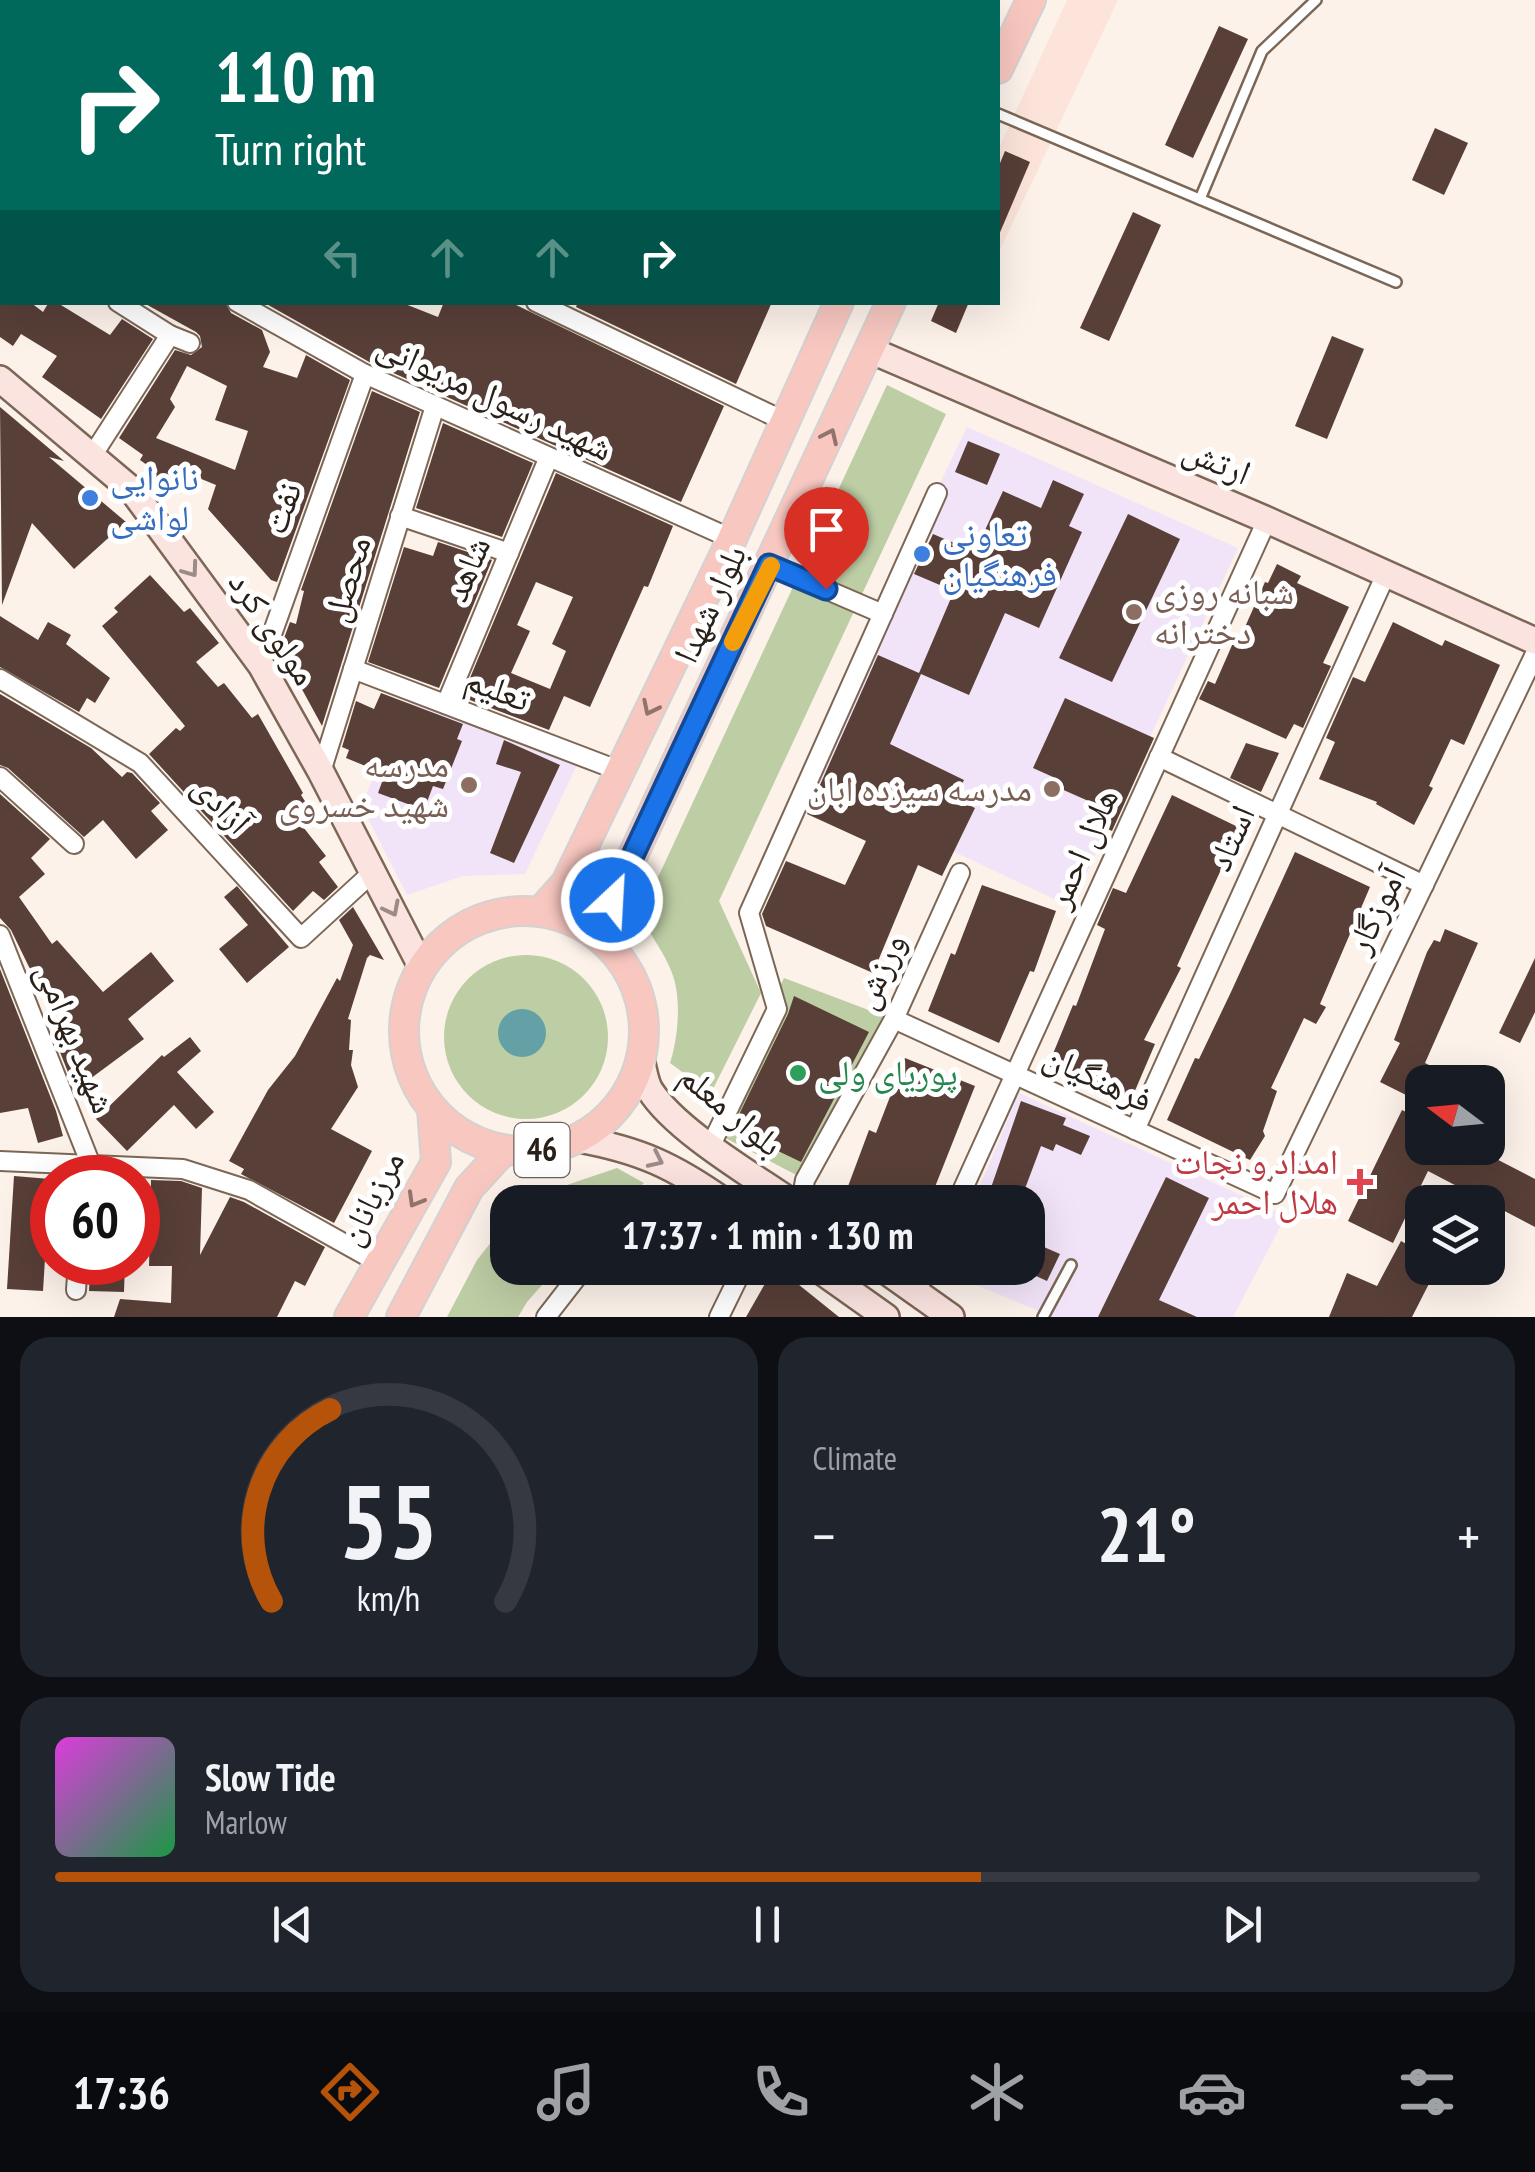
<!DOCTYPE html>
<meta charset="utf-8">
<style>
:root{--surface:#171b24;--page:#20242c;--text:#f1f3f6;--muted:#9ea1a6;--line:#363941;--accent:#b45309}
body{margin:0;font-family:"PT Sans Narrow","Noto Naskh Arabic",sans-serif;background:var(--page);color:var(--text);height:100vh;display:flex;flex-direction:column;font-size:38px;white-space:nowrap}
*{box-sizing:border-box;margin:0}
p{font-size:32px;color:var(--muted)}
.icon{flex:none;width:55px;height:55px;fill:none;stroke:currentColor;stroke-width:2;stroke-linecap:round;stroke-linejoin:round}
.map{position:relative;height:1317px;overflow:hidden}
.drawer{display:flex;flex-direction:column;gap:20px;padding:20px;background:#0d0f14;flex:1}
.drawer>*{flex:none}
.guide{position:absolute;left:0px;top:0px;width:1000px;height:305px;box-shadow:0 10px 40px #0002;background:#00695c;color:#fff;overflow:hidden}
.needle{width:65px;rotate:286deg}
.tools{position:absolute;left:1405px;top:1065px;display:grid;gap:20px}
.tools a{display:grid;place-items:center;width:100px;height:100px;border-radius:20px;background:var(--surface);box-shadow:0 10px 40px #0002;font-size:50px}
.speed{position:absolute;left:30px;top:1155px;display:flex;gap:20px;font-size:50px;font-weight:700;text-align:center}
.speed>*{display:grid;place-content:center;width:130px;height:130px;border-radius:50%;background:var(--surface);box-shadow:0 10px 40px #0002;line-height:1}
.speed .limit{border:15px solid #d22;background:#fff;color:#111}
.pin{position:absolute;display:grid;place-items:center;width:85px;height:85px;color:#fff;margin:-102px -42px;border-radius:50% 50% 50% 0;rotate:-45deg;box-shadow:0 0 10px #0007}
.pin .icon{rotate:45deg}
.me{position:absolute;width:110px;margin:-55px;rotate:25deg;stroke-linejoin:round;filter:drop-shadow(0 0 8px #0008)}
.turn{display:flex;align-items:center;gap:35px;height:210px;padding:0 50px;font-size:45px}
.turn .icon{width:130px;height:130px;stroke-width:2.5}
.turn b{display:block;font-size:70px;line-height:85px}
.lanes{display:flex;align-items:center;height:95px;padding:0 50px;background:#0003;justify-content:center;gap:50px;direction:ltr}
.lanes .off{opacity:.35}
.big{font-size:75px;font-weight:700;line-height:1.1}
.drawer .tile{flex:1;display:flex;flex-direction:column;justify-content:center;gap:15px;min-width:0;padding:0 35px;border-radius:30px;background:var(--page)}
.drawer .dial{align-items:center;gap:0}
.dial svg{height:260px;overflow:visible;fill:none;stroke:var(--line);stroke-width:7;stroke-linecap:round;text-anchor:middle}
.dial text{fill:var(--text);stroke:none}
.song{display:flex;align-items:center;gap:30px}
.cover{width:120px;height:120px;border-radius:15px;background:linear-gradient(135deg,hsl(300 70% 55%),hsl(140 70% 35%))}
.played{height:10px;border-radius:5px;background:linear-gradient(90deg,var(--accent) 65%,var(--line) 65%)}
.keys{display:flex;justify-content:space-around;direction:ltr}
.heat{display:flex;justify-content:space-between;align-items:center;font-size:55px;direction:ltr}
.drawer .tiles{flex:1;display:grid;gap:20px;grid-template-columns:1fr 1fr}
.tile:last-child{grid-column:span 2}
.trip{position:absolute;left:490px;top:1185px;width:555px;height:100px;border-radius:30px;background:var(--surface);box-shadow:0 10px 40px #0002;font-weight:700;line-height:100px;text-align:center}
.menu{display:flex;height:160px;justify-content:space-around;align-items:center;background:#090b0e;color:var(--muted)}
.menu .icon{width:70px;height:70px}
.menu .on{color:var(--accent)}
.menu b{font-size:45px;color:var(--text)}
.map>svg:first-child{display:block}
.commercial{fill:#fce4da}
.education{fill:#f2e4f8}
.green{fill:#bdcda4}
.water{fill:#64a1a7}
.building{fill:#583f38;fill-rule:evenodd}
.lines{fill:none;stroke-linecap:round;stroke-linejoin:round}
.lane-casing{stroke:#7c6756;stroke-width:14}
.street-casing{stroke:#7c6756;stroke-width:22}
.secondary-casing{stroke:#7c6756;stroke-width:30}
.primary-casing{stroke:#d4d2d1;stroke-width:32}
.lane{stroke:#fff;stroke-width:9}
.street{stroke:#fff;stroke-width:18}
.secondary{stroke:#fbe3e0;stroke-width:25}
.primary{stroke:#f8c7c0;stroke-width:28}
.oneway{stroke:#90746c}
.oneway2{stroke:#9c8b86}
.route-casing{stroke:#114b97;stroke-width:25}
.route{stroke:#1a73e8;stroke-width:18}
.slow{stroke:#f59e0b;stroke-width:18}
.shop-dot{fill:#3f7fe0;stroke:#fff;stroke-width:4}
.education-dot{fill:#8d6e63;stroke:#fff;stroke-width:4}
.leisure-dot{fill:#2e9e5b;stroke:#fff;stroke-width:4}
.health-dot{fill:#e0444e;stroke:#fff;stroke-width:4}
.labels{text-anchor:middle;stroke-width:10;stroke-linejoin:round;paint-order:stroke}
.shield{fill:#fff;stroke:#69635e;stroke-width:2.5}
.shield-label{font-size:32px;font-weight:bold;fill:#292019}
.street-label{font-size:35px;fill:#292019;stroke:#fff}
.shop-label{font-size:35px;fill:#366cbe;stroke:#fff;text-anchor:start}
.education-label{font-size:35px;fill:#785e54;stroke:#fff;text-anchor:end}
.leisure-label{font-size:35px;fill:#27864d;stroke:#fff;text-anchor:start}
.health-label{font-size:35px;fill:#be3a42;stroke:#fff;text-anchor:end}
</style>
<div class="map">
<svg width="1535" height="1317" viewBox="0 0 1535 1317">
<rect width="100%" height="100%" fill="#fcf2ea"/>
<path class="commercial" d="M1067,0h51l-120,254v-104z"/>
<g class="education">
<path d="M967,427l271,121 -167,359 -121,-57 -9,14 -147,-71 105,-228 46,18 17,-37 -44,-17z"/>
<path d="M409,701l168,64 -52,109 -62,2 -56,19 -46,-90z"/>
<path d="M1019,1093l267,123 -53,101h-180l-108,-45 2,-4h81v-66h-55z"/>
</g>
<g class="green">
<path d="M887,385l59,29 -227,487 42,92 -50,100 -41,-30c8,-25 12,-64 2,-90 -7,-19 -22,-39 -32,-57z"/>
<circle cx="526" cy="1037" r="82"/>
<path d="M784,978l103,39 -83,162 -94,-49z"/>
<path d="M617,1168l27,15 -21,19h-89l24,-14z"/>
<path d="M507,1222l1,46h49l-30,34 -9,15h-71l30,-57z"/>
</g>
<circle class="water" cx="522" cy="1033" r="24"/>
<g class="building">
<path d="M1219,26l29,13 -55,119 -28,-13z"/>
<path d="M1435,128l33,15 -24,52 -32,-15z"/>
<path d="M1005,151l25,11 -32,75v-69z"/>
<path d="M1133,212l28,13 -52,116 -29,-13z"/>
<path d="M0,302h30l13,10 6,-10h7l54,33 12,-16 31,20 -52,80 -59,-42 15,-21 -36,-22 -8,12 -13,-9z"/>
<path d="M142,302h83l6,11 31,17 8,22 -7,15 34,11 9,-23 44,25 -73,202 -6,-2 -63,-71 8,-24 -39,-16 -10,27 -14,-4 -4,-7 5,-15 -14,-10 3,-5 -24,-17 56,-88 16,5 11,-8 -2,-11 -4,-4zM187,366l40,20 -12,34 33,11 -13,39 -79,-32 19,-31 -5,-8z"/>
<path d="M263,302h137l38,15 6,-15h66l214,104 -43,96 -310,-139z"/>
<path d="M578,302h194l-36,82 -160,-77z"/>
<path d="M939,302h30l-13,31 -25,-12z"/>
<path d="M1332,336l32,13 -37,90 -32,-13z"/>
<path d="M372,391l48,21 -98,314 -42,-77 10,-27 6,2 8,-33 -3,-1z"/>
<path d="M0,407l64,54 -15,-4 77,65 -52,47 -42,-46 -30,82z"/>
<path d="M443,423l90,40 -31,74 -86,-29z"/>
<path d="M968,441l32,13 -13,31 -32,-13z"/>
<path d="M556,473l117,53 -25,61 -4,-1 -54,121 -26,-11 -15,34 -87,-33zM536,582l37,15 -21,47 14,7 -16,38 -39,-16 19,-42 -13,-6z"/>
<path d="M1053,480l31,14 -15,32 13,6 -43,96 -34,-15 -36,82 -48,-21 -31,70 74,36 -9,18 20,10 -33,68 -24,-11 -45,108 -107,-47 -4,-12 24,-53 59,24 21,-44 -59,-27 71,-159 41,18 35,-82 -40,-17 19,-40 42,18 28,-61 38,17z"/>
<path d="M1128,514l52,25 -68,143 -53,-24z"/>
<path d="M438,542l54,18 -53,128 -71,-26 36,-115 29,9z"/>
<path d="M1277,564l24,12 -4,7 52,24 -26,56 8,3 -28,62 -9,-4 -8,15 -87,-40 9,-18 7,3 18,-41 4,2 28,-63 3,1z"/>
<path d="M150,575l34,37 6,-4 29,35 -23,19 22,25 6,-4 28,35 6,-4 45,79 -2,2 9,14 -14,9 30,38 -7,6 19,25 -14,13 -11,-9 -20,20 -144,-157 27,-26 4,3 5,-5 -83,-100 16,-14 -4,-4z"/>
<path d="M0,616l38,24 10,-18 23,13 -5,9 44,34 -15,25 -8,-5 -8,14 -79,-45z"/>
<path d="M1393,622l49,24 3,-6 55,25 -36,80 -13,-6 -22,47 4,2 -19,37 -38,-21 1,-2 -58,-23 16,-37 -9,-4 27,-61 12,5z"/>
<path d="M381,693l82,31 -6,15 5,2 -19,48 -10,-3 -9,24 -46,-17 7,-19 -39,-16 3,-8 -7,-3 14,-46 18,8z"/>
<path d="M0,694l91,54 31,29 5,-5 5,1 28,30 -9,8 17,19 -32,29 -33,-39 -19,17 -76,-69 -8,-3z"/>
<path d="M1065,698l89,40 -42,93 -17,-8 7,-16 -52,-23 3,-7 -20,-9z"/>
<path d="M504,740l56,25 -46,98 -24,-10 31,-81 -25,-8z"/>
<path d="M1246,743l33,10 -18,39 -31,-14z"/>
<path d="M0,794l50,45 -19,19 14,16 -26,23 33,47 5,-4 46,52 48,-40 23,29 -46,38 16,20 -69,51 -15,-38 18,-13 -10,-18 4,-2 -43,-52 -18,-37 -11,-12z"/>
<path d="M1172,795l68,33 -63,138 4,2 -37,72 11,4 -24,56 -83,-34 25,-61 3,1 29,-77 -8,-4 16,-37 13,5z"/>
<path d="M1295,852l75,35 -50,117 6,3 -10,17 -12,-6 -33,70 6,3 -14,40 2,5 -15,24 -83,-40 28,-62 4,1 32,-67z"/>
<path d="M982,885l74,26 -22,61 -4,-1 -31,72 -71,-32 23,-58 4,2z"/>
<path d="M237,886l52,61 -42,36 -28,-34 29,-24 -24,-28z"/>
<path d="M353,907l31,53 -14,-5 -3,3 -19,61 3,1 -2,30h4l-2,15 7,22 -27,42 41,22 -38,72 -93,-49 3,-5 -15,-8 39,-71 27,-34 42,-78 3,3 13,-36 -14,-25z"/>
<path d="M1445,929l33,14 -53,120 4,2 -2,3 31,14h-38l-8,16 -32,-16 20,-39 -6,-3 33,-88 7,-12 6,2z"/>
<path d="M1535,958v54l-15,31 -21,-10z"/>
<path d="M0,969l56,142 7,25 -25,7 -10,-35 -28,5z"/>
<path d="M794,996l75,36 -68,130 -69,-33 56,-115z"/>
<path d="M190,1037l11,14 -24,21 37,40 -18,17 -22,-24 -47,46 -31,-32 66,-64 2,2z"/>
<path d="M905,1058l70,28 -46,116h-47l-35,-13 22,-59 7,3z"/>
<path d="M1021,1101l45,17 -3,7 27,11 -9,19 -25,-11 -3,7 -12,-5 -21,56h-34z"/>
<path d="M1402,1110l20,10v28h53l60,31v48l-107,-56 -35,72 -45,-22z"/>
<path d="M14,1176l36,3 -7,112 -36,-2z"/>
<path d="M1166,1177l43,21 -50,102 38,17h-99z"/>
<path d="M151,1180l30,1 21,7 -2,67 30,-58 14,5 81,45 -20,39 -10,-5 -18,36h-163l6,-18 51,4 1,-37h-23z"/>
<path d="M1401,1241l21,12v15h15l-25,49h-83l18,-44 30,13z"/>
<path d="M1037,1244l23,10 -13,27 -22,-10z"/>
<path d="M98,1262h27l-1,30 -35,-1 1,-18 8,1z"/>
<path d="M774,1268h4l61,49h-93z"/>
</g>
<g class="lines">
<g class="lane-casing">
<g id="lane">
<path d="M998,114l398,168"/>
<path d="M1200,199l62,-148 54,-51"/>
<path d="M1043,1317l28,-52"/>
</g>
</g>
<g class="street-casing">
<g id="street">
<path d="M265,0l4,2"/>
<path d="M375,0l7,2"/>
<path d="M80,2v-2"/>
<path d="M236,2l1,-2"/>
<path d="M306,2l1,-2"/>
<path d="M0,85l2,2"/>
<path d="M118,302l52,33"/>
<path d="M237,302l128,72 367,165"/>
<path d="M536,302l248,119"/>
<path d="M92,456l78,-121 20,8"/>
<path d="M400,516l109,37"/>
<path d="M769,565l114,49"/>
<path d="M261,665l104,-291"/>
<path d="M353,669l267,102"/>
<path d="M0,679l140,84 161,175 72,-66"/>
<path d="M446,704l102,-245"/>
<path d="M1159,757l265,128"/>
<path d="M321,772l114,-366"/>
<path d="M0,777l74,67"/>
<path d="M0,935l91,230"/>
<path d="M894,1019l381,175 260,-540"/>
<path d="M1135,1130l251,-556"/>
<path d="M711,1145l66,-136 -28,-96 188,-420"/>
<path d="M0,1161l183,8 66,21 130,73"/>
<path d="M801,1202l4,-22 89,-161 66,-146"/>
<path d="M957,1202l310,-682"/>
<path d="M76,1290l2,-28"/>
<path d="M916,1292l11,-24"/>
<path d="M546,1317l38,-49"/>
<path d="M719,1317l24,-49"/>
</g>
</g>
<g class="secondary-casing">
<g id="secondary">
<path d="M697,0l7,2"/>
<path d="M870,350l397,170 268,121"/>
<path d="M0,379l132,111 129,175 60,107 101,196"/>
<path d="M641,1060c3,10 4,22 9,30 25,40 102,85 141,112"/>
<path d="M578,1139c62,11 96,27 147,63"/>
<path d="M817,1268l69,49"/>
<path d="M882,1268l69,49"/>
</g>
</g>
<g class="primary-casing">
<g id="primary">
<path d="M978,2l2,-2"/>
<path d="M998,69l33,-69"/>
<path d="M541,911l25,-28 166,-344 107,-237"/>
<circle cx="524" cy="1031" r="120"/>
<path d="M603,939l9,-39 279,-598"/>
<path d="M349,1317l87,-155 -4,-53"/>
<path d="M401,1317l68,-129 35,-38"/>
</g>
</g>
<use href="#lane" class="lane"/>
<use href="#street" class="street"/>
<use href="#secondary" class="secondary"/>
<use href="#primary" class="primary"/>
</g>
<defs><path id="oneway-chevron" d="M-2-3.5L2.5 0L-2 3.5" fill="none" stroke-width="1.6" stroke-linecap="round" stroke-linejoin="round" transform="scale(2.5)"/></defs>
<g class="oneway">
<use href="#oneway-chevron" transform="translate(830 436) rotate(-65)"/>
<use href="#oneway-chevron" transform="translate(650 708) rotate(116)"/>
<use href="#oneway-chevron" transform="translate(415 1200) rotate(120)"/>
</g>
<g class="oneway2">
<use href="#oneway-chevron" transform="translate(191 570) rotate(54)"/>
<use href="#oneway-chevron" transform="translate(392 909) rotate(63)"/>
<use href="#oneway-chevron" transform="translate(656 1160) rotate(25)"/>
</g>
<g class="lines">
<g class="route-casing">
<path id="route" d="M612,900l157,-335 57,24"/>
</g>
<use href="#route" class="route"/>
<path class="slow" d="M733,642l38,-76"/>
</g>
<g class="shop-dot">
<circle cx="90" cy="498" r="10"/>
<circle cx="922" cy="554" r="10"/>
</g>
<g class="education-dot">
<circle cx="1134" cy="612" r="10"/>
<circle cx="469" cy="785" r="10"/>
<circle cx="1052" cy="789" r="10"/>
</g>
<circle class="leisure-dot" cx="798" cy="1073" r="10"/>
<path class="health-dot" d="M1355 1167h10v10h10v10h-10v10h-10v-10h-10v-10h10z"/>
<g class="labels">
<rect class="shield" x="514.5" y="1123" width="55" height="54" rx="8"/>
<g class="shield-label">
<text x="542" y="1161">46</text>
</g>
<g class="street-label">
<text transform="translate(495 397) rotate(25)" y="12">شهید رسول مریوانی</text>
<text transform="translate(1217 461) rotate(23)" y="12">ارتش</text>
<text transform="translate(282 508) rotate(-70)" y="12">نفت</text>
<text transform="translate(467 569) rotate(-67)" y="12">شاهد</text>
<text transform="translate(347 579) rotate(-73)" y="12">محصل</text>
<text transform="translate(710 604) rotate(-65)" y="12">بلوار شهدا</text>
<text transform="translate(273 628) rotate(56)" y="12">مولوی کرد</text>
<text transform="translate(498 689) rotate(21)" y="12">تعلیم</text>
<text transform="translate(222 804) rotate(47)" y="12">آزادی</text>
<text transform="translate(1231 838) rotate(-66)" y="12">استاد</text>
<text transform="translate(1082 848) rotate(-66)" y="12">هلال احمر</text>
<text transform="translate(1376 910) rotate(-64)" y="12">آموزگار</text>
<text transform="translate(879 971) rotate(-65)" y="12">ورزش</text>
<text transform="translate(76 1038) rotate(68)" y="12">شهید بهرامی</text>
<text transform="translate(1098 1078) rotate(25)" y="12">فرهنگیان</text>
<text transform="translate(731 1110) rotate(40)" y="12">بلوار معلم</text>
<text transform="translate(371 1198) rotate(-62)" y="12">مرزبانان</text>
</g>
<g class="shop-label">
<text x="110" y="490">نانوایی<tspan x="110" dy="40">لواشی</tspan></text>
<text x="942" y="546">تعاونی<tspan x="942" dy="40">فرهنگیان</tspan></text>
</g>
<g class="education-label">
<text x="1154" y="604" text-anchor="start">شبانه روزی<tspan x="1154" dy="40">دخترانه</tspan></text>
<text x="449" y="777">مدرسه<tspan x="449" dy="40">شهید خسروی</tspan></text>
<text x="1032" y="801">مدرسه سیزده ابان</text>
</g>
<g class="leisure-label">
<text x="818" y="1085">پوریای ولی</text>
</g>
<g class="health-label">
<text x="1338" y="1174">امداد و نجات<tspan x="1338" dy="40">هلال احمر</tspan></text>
</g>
</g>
</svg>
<div class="tools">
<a><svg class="needle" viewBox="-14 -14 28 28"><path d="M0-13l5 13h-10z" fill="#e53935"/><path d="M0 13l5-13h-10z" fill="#9ea1a6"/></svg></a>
<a><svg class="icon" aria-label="layers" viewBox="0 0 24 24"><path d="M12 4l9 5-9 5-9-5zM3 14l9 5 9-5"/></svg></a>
</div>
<div class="speed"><div class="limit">60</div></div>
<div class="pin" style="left:826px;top:589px;background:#d93025"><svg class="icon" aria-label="arrive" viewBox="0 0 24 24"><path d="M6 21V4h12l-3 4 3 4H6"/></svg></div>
<svg class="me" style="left:612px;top:900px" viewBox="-20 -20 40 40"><circle r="17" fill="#1a73e8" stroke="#fff" stroke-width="3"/><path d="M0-11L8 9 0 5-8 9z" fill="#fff"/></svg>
<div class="trip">17:37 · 1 min · 130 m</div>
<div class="guide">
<div class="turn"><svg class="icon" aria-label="right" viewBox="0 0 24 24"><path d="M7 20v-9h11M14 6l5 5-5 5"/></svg><div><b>110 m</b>Turn right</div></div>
<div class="lanes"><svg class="icon off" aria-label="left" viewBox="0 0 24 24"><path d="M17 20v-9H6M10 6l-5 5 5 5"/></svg><svg class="icon off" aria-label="ahead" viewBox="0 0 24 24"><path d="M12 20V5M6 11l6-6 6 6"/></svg><svg class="icon off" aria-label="ahead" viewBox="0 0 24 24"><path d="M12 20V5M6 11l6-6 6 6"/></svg><svg class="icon" aria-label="right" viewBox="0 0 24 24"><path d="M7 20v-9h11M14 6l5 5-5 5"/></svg></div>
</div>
</div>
<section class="drawer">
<div class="tiles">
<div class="tile dial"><svg viewBox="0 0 100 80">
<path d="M14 69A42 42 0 1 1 86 69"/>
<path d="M14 69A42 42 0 0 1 32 10" stroke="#b45309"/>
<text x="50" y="56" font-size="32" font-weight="700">55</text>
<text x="50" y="72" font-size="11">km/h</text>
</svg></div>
<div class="tile"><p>Climate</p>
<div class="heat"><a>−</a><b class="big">21°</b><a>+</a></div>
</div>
<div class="tile">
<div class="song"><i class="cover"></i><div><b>Slow Tide</b><p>Marlow</p></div></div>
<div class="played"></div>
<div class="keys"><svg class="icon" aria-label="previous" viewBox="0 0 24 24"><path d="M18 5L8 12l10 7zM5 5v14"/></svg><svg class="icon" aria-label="pause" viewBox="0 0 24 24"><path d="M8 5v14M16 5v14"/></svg><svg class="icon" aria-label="next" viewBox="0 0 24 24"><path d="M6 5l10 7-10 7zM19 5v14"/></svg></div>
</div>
</div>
</section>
<nav class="menu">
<b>17:36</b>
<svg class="icon on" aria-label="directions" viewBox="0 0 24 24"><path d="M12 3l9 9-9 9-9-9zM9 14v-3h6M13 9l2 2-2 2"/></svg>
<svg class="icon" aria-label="music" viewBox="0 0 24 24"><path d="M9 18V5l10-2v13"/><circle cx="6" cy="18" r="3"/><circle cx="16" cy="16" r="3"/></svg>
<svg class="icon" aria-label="phone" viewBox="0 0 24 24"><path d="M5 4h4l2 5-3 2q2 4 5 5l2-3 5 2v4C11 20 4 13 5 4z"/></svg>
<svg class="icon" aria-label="climate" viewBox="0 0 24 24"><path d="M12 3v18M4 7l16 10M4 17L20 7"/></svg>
<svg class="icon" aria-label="car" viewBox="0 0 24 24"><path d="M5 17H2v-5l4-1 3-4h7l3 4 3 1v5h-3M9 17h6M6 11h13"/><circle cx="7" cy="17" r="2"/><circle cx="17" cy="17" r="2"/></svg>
<svg class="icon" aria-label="filters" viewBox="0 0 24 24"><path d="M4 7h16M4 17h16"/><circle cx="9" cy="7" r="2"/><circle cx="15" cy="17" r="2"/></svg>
</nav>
